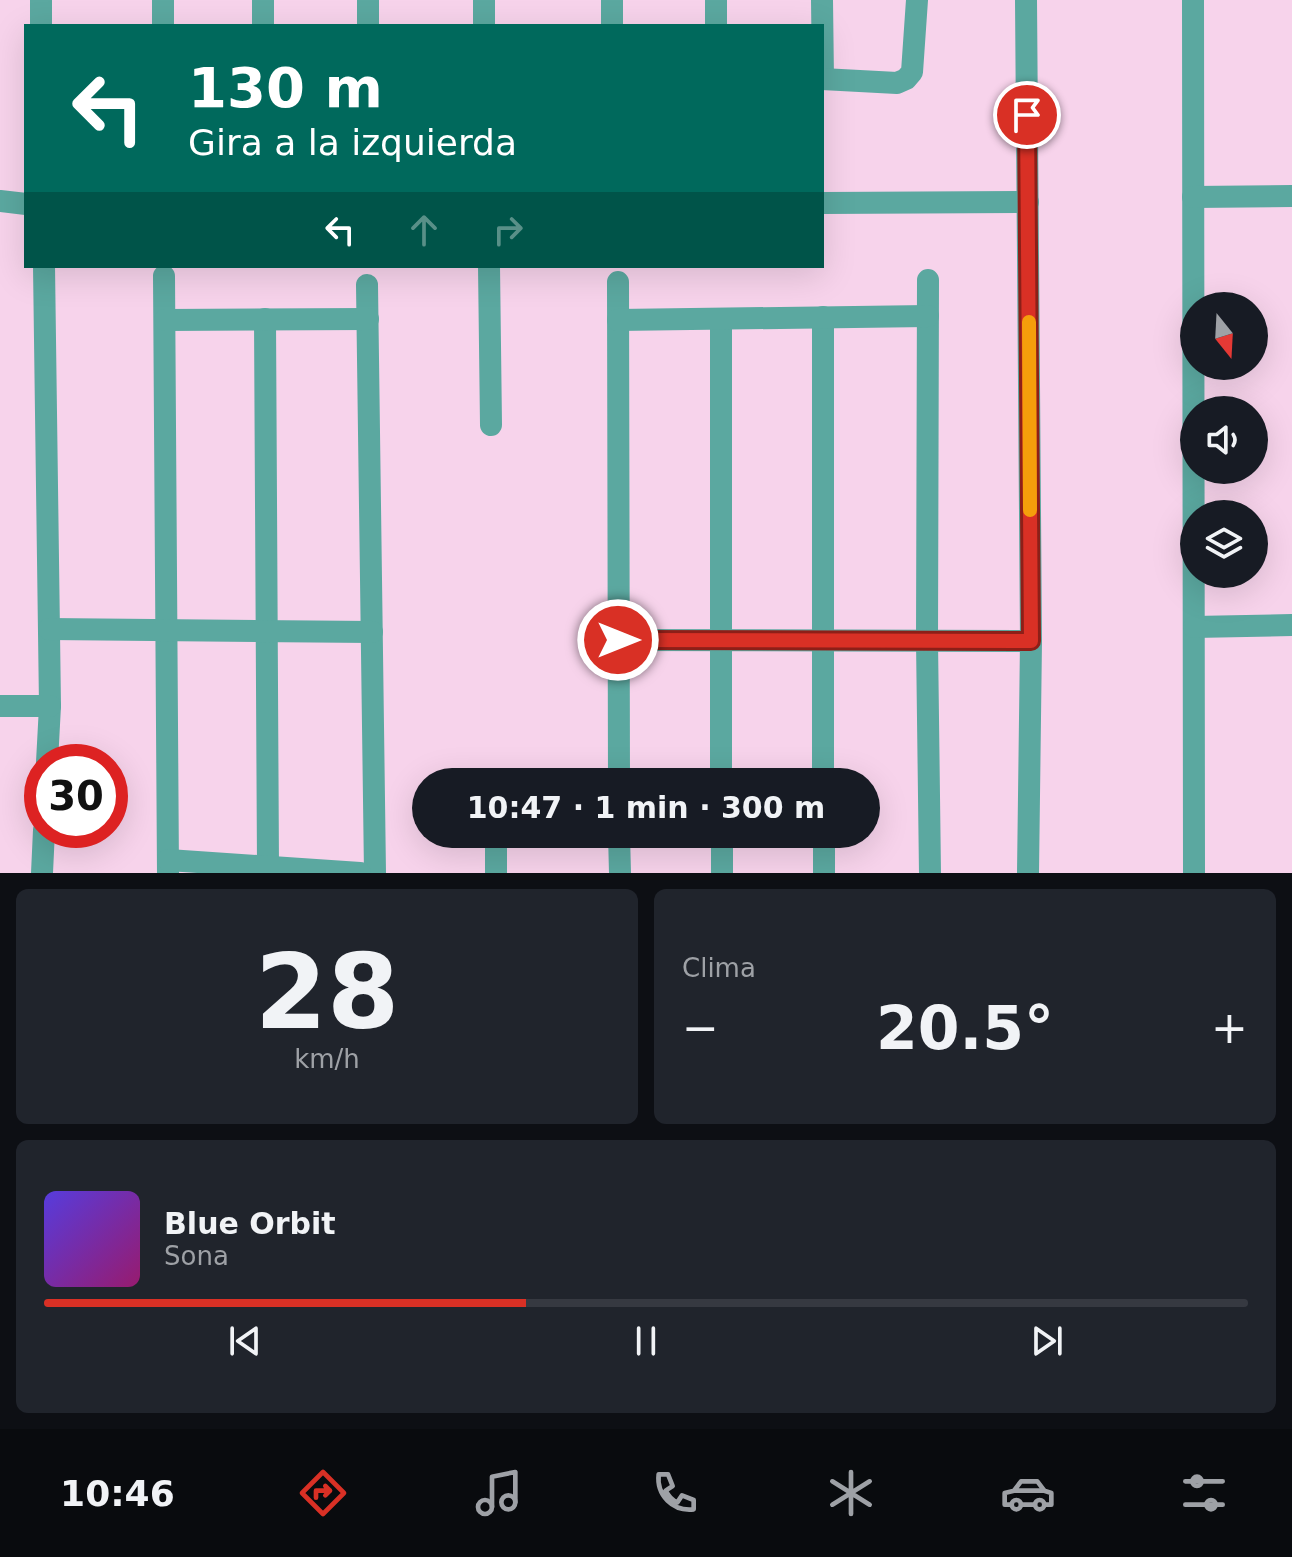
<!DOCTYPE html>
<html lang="es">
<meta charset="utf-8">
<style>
:root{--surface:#171b24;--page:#20242c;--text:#f1f3f6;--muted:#9ea1a6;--line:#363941;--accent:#d93025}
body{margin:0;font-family:"DejaVu Sans",sans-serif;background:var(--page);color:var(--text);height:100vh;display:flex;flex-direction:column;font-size:30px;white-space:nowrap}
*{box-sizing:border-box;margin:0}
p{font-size:26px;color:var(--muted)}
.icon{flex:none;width:44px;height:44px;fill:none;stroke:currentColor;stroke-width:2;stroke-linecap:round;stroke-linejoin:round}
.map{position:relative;height:873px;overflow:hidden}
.side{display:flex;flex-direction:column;gap:16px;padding:16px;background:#0d0f14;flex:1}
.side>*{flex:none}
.hud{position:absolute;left:24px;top:24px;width:800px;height:244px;border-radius:0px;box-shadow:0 8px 32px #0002;background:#00695c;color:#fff;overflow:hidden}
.needle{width:52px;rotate:162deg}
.fabs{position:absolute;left:1180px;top:292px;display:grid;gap:16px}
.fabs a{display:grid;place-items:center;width:88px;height:88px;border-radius:50%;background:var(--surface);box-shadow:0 8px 32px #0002;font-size:40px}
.speed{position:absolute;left:24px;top:744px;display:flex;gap:16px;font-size:40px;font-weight:700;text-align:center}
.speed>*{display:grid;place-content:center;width:104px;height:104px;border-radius:50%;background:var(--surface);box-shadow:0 8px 32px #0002;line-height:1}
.speed .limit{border:12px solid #d22;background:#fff;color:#111}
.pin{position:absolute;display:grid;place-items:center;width:68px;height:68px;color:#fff;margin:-34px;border:4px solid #fff;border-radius:50%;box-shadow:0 2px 8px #0007}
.me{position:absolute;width:88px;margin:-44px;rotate:90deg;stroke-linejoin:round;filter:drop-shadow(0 0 6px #0008)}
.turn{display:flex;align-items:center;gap:28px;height:168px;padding:0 32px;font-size:36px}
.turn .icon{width:104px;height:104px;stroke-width:2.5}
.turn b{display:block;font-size:56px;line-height:68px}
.lanes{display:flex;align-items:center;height:76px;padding:0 32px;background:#0003;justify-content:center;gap:40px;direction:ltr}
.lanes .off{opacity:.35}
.big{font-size:60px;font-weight:800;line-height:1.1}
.side .card{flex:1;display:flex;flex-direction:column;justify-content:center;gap:12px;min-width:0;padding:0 28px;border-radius:12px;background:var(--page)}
.side .dial{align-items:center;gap:0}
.dial b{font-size:104px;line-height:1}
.song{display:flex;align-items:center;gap:24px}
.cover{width:96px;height:96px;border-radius:12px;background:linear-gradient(135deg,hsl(250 70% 55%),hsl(320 70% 35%))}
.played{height:8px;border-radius:4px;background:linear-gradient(90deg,var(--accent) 40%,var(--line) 40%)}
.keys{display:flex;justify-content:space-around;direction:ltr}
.heat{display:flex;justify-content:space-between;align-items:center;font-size:44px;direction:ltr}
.side .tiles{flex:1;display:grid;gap:16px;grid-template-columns:1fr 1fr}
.card:last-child{grid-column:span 2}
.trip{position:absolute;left:412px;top:768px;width:468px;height:80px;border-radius:40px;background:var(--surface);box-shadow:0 8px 32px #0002;font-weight:800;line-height:80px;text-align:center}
.tab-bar{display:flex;height:128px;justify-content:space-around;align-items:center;background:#090b0e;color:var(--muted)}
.tab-bar .icon{width:56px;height:56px}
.tab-bar .active{color:var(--accent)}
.tab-bar b{font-size:36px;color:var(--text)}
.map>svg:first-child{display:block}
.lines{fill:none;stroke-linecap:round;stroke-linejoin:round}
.minor{stroke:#5ba8a0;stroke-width:22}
.route-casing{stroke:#8d1f18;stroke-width:20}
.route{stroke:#d93025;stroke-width:14}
.slow{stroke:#f59e0b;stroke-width:14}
</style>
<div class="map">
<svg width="1292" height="873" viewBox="0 0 1292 873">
<rect width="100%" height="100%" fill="#f7d3eb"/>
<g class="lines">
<g class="minor">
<path d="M41,0v26"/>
<path d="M163,0v26"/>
<path d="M263,0v26"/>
<path d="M368,0v26"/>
<path d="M484,0v26"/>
<path d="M612,0v26"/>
<path d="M716,0v26"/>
<path d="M822,0l1,79"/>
<path d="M1026,0l5,641 -3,232"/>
<path d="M1193,0l1,873"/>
<path d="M822,79l75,4 9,-4 6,-7 5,-72"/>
<path d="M1193,197l99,-1"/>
<path d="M0,201l26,3"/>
<path d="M822,203l206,-1"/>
<path d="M44,266l6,440 -3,56"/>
<path d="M489,266l2,159"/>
<path d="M164,276l4,597"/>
<path d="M928,280l-1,361 3,232"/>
<path d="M618,282l1,500"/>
<path d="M367,285l8,588"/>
<path d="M823,317v465"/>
<path d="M265,319l3,548"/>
<path d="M721,319v463"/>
<path d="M165,320l203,-1"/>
<path d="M618,320l310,-4"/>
<path d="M1194,627l98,-2"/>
<path d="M49,629l323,3"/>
<path d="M618,640l413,1"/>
<path d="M0,706h50"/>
<path d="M619,834l1,39"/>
<path d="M722,834v39"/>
<path d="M824,834v39"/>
<path d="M496,836v37"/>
<path d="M168,860l192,13"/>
<path d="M42,873l2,-43"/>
</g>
</g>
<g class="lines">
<g class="route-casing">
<path id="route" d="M618,640l413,1 -4,-526"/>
</g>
<use href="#route" class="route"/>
<path class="slow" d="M1029,322l1,188"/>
</g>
</svg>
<div class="fabs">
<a><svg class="needle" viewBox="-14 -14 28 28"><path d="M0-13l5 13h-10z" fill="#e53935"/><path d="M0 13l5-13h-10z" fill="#9ea1a6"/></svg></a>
<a><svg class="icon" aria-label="sound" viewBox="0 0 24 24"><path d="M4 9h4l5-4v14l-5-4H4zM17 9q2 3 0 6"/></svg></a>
<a><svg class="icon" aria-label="layers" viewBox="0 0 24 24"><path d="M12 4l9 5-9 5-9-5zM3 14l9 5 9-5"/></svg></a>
</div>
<div class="speed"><div class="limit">30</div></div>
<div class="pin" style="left:1027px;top:115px;background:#d93025"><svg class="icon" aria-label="arrive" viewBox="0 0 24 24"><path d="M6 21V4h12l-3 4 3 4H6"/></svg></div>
<svg class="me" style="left:618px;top:640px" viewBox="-20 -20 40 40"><circle r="17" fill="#d93025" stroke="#fff" stroke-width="3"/><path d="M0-11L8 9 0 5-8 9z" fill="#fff"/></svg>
<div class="trip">10:47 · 1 min · 300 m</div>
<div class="hud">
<div class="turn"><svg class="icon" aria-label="left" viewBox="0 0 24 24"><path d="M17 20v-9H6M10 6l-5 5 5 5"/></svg><div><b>130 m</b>Gira a la izquierda</div></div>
<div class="lanes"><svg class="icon" aria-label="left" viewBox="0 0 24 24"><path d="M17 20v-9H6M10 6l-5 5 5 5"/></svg><svg class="icon off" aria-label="ahead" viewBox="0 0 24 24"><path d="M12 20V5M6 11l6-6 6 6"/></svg><svg class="icon off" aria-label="right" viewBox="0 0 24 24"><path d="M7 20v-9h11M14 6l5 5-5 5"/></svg></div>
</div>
</div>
<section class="side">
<div class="tiles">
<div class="card dial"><b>28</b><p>km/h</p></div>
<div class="card"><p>Clima</p>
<div class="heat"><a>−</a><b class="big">20.5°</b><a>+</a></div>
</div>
<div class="card">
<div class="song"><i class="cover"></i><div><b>Blue Orbit</b><p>Sona</p></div></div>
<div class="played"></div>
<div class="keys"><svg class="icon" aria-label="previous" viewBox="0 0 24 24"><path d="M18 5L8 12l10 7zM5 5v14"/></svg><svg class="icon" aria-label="pause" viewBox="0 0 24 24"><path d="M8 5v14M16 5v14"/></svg><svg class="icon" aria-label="next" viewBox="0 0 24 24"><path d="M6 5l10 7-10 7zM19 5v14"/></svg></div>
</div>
</div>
</section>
<nav class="tab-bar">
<b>10:46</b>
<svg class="icon active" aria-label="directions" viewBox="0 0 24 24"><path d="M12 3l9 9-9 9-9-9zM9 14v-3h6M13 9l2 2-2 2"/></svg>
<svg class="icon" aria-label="music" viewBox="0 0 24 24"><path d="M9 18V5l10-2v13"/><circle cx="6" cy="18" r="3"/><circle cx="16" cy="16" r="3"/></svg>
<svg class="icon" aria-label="phone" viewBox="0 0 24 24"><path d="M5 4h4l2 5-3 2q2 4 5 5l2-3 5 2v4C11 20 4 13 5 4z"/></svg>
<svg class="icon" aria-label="climate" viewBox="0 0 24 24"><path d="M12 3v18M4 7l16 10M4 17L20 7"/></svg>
<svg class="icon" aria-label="car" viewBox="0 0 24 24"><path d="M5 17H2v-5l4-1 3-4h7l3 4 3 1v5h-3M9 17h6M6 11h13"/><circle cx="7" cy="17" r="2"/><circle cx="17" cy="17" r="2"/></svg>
<svg class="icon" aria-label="filters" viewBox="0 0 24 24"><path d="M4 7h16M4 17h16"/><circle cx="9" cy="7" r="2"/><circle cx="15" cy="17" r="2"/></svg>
</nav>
